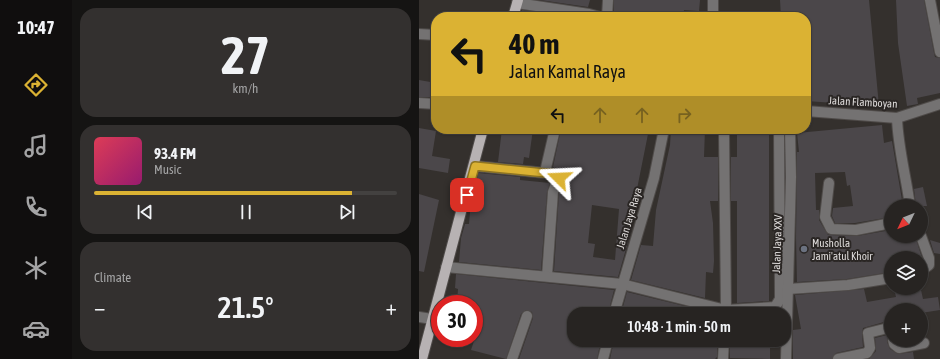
<!DOCTYPE html>
<meta charset="utf-8">
<style>
:root{--surface:#272422;--page:#33302f;--text:#f1f3f6;--muted:#a4a4a5;--line:#434140;--accent:#dbb233}
body{margin:0;font-family:"Asap Condensed",sans-serif;background:var(--page);color:var(--text);height:100vh;display:flex;flex-direction:column;font-size:15px;white-space:nowrap}
*{box-sizing:border-box;margin:0}
p{font-size:13px;color:var(--muted)}
.icon{flex:none;width:22px;height:22px;fill:none;stroke:currentColor;stroke-width:2;stroke-linecap:round;stroke-linejoin:round}
.map{position:relative;flex:1;overflow:hidden}
.side{display:flex;flex-direction:column;gap:8px;padding:8px;background:#151413;width:347px}
.side>*{flex:none}
.banner{position:absolute;left:12px;top:12px;width:380px;height:122px;border-radius:16px;box-shadow:0 1px 3px #0004,0 0 0 1px var(--line);background:#dbb233;color:#111;overflow:hidden}
.needle{width:26px;rotate:227deg}
.buttons{position:absolute;left:465px;top:199px;display:grid;gap:8px}
.buttons a{display:grid;place-items:center;width:44px;height:44px;border-radius:50%;background:var(--surface);box-shadow:0 1px 3px #0004,0 0 0 1px var(--line);font-size:20px}
.speed{position:absolute;left:12px;top:295px;display:flex;gap:8px;font-size:20px;font-weight:700;text-align:center}
.speed>*{display:grid;place-content:center;width:52px;height:52px;border-radius:50%;background:var(--surface);box-shadow:0 1px 3px #0004,0 0 0 1px var(--line);line-height:1}
.speed .limit{border:6px solid #d22;background:#fff;color:#111}
.pin{position:absolute;display:grid;place-items:center;width:34px;height:34px;color:#fff;margin:-17px;border-radius:8px;box-shadow:0 2px 6px #0006}
.me{position:absolute;width:44px;margin:-22px;rotate:291deg;stroke-linejoin:round;filter:drop-shadow(0 0 3px #0008)}
.turn{display:flex;align-items:center;gap:14px;height:84px;padding:0 12px;font-size:18px}
.turn .icon{width:52px;height:52px;stroke-width:2.5}
.turn b{display:block;font-size:28px;line-height:34px}
.lanes{display:flex;align-items:center;height:38px;padding:0 12px;background:#0003;justify-content:center;gap:20px;direction:ltr}
.lanes .off{opacity:.35}
.big{font-size:30px;font-weight:600;line-height:1.1}
.side .widget{flex:1;display:flex;flex-direction:column;justify-content:center;gap:6px;min-width:0;padding:0 14px;border-radius:16px;background:var(--page)}
.side .dial{align-items:center;gap:0}
.dial b{font-size:52px;line-height:1}
.song{display:flex;align-items:center;gap:12px}
.cover{width:48px;height:48px;border-radius:6px;background:linear-gradient(135deg,hsl(350 70% 55%),hsl(320 70% 35%))}
.played{height:4px;border-radius:2px;background:linear-gradient(90deg,var(--accent) 85%,var(--line) 85%)}
.keys{display:flex;justify-content:space-around;direction:ltr}
.heat{display:flex;justify-content:space-between;align-items:center;font-size:22px;direction:ltr}
.trip{position:absolute;left:148px;top:307px;width:224px;height:40px;border-radius:16px;background:var(--surface);box-shadow:0 1px 3px #0004,0 0 0 1px var(--line);font-weight:600;line-height:40px;text-align:center}
main{display:flex;flex:1;min-height:0}
.tabs{display:flex;flex-direction:column;width:72px;justify-content:space-around;align-items:center;background:#100e0e;color:var(--muted)}
.tabs .icon{width:28px;height:28px}
.tabs .selected{color:var(--accent)}
.tabs b{font-size:18px;color:var(--text)}
.map>svg:first-child{display:block}
.building{fill:#4b474a;fill-rule:evenodd}
.lines{fill:none;stroke-linecap:round;stroke-linejoin:round}
.minor-casing{stroke:#4f4b49;stroke-width:12}
.major-casing{stroke:#4f4b49;stroke-width:12}
.minor{stroke:#747272;stroke-width:10}
.major{stroke:#b7b2b3;stroke-width:10}
.route-casing{stroke:#8e7421;stroke-width:10}
.route{stroke:#dbb233;stroke-width:7}
.worship-dot{fill:#6b7280;stroke:#2a2624;stroke-width:1.5}
.labels{text-anchor:middle;stroke-width:4;stroke-linejoin:round;paint-order:stroke}
.street-label{font-size:11px;fill:#dedbda;stroke:#2a2624}
.poi-label{font-size:11px;fill:#dedbda;stroke:#2a2624;text-anchor:start}
</style>
<main>
<nav class="tabs">
<b>10:47</b>
<svg class="icon selected" aria-label="directions" viewBox="0 0 24 24"><path d="M12 3l9 9-9 9-9-9zM9 14v-3h6M13 9l2 2-2 2"/></svg>
<svg class="icon" aria-label="music" viewBox="0 0 24 24"><path d="M9 18V5l10-2v13"/><circle cx="6" cy="18" r="3"/><circle cx="16" cy="16" r="3"/></svg>
<svg class="icon" aria-label="phone" viewBox="0 0 24 24"><path d="M5 4h4l2 5-3 2q2 4 5 5l2-3 5 2v4C11 20 4 13 5 4z"/></svg>
<svg class="icon" aria-label="climate" viewBox="0 0 24 24"><path d="M12 3v18M4 7l16 10M4 17L20 7"/></svg>
<svg class="icon" aria-label="car" viewBox="0 0 24 24"><path d="M5 17H2v-5l4-1 3-4h7l3 4 3 1v5h-3M9 17h6M6 11h13"/><circle cx="7" cy="17" r="2"/><circle cx="17" cy="17" r="2"/></svg>
</nav>
<section class="side">
<div class="widget dial"><b>27</b><p>km/h</p></div>
<div class="widget">
<div class="song"><i class="cover"></i><div><b>93.4 FM</b><p>Music</p></div></div>
<div class="played"></div>
<div class="keys"><svg class="icon" aria-label="previous" viewBox="0 0 24 24"><path d="M18 5L8 12l10 7zM5 5v14"/></svg><svg class="icon" aria-label="pause" viewBox="0 0 24 24"><path d="M8 5v14M16 5v14"/></svg><svg class="icon" aria-label="next" viewBox="0 0 24 24"><path d="M6 5l10 7-10 7zM19 5v14"/></svg></div>
</div>
<div class="widget"><p>Climate</p>
<div class="heat"><a>−</a><b class="big">21.5°</b><a>+</a></div>
</div>
</section>
<div class="map">
<svg width="521" height="359" viewBox="0 0 521 359">
<rect width="100%" height="100%" fill="#34302d"/>
<g class="building">
<path d="M121,0h50l-2,7z"/>
<path d="M195,0h86l-1,11 -15,-1 -1,7h-69z"/>
<path d="M361,0h89l10,106 -73,-5v-84h-25z"/>
<path d="M477,0h28l10,53 1,4 5,1v35l-23,5 1,6 -11,2 -9,-63z"/>
<path d="M103,10l30,5v2h-32z"/>
<path d="M0,80l17,3v14h-17z"/>
<path d="M463,125l2,18 8,-2 11,65h-12v11l-36,6h-20l-3,-7 1,-8 20,-2 -3,-21 -3,1 -2,-14 -30,1 1,37h3v10l9,15 29,1 34,-6v6h24l7,22h-31v14l-44,7 -50,3 -1,-44 1,-86h2l-2,-19z"/>
<path d="M0,128l17,3 -4,25 18,3 -2,14 -29,-5z"/>
<path d="M83,129h31l-4,29 -5,-1 -1,7 -25,-2z"/>
<path d="M142,129h17l26,5v-5h45l-14,70 -3,29 -14,49 -64,-6 5,-78 6,-17 -2,-5 -10,-4zM173,205l27,4 -4,51 -22,-3 2,-13 -7,-1z"/>
<path d="M252,129h34l-1,28h14v44h-8l3,22 1,38 -1,12 -7,-1 -1,26 -74,-18 10,-35 12,1 3,-36 14,-65z"/>
<path d="M318,132l32,1v168l-32,2v-102h-6v-44h6z"/>
<path d="M59,173l42,4v3l30,3 -3,9 -6,78 -82,-8 2,-24 4,-14h4l2,-24 3,-11h1z"/>
<path d="M504,187l4,19h-11l-2,-17z"/>
<path d="M0,194l20,6 -15,72 -5,-1z"/>
<path d="M511,240l10,3v11l-6,-1z"/>
<path d="M37,274l158,16 -6,24h-34v26h27l-4,19h-78l14,-41 -1,-6 -6,-2 -5,4 -15,45 -35,-9 9,-27 -6,-1v-18l-17,-1 1,-14 -3,-1z"/>
<path d="M475,288h23l1,3 3,-1 2,9 15,-2 2,13 -19,3v-3h-30v10l-28,8 -1,6 1,13 -27,6 -4,6h-39v-29l8,-1 -6,-34 69,-6 3,13 29,-5z"/>
<path d="M208,292l78,19v3h-84z"/>
<path d="M468,335l1,1 -1,6 3,7 8,5 15,-2 1,7h-45l7,-8 -1,-13z"/>
<path d="M195,340l25,2v-2h60v2l18,2v13l-2,2h-105z"/>
<path d="M318,340h33v19l-40,-1v-13l7,1z"/>
</g>
<g class="lines">
<g class="minor-casing">
<g id="minor">
<path d="M294,0v17"/>
<path d="M511,0l10,52"/>
<path d="M98,3l72,11 11,3"/>
<path d="M188,17l1,-17"/>
<path d="M0,34l17,1"/>
<path d="M0,103l17,1"/>
<path d="M387,111l91,7 43,-14"/>
<path d="M478,118c1,30 9,58 13,88"/>
<path d="M56,166l81,8 3,2 -6,16 -6,84"/>
<path d="M126,172l10,-43"/>
<path d="M410,183l-4,34 6,12 25,1 35,-7"/>
<path d="M502,236l8,22v7l-8,6"/>
<path d="M27,267l176,17 104,26 -2,-178"/>
<path d="M369,289l60,-4 43,-7"/>
<path d="M195,314l40,-136 10,-49"/>
<path d="M306,314l1,-4 49,-3 5,-8 -1,-170"/>
<path d="M0,317l13,2"/>
<path d="M474,340l1,4 5,4 25,-5"/>
<path d="M93,359l15,-43"/>
<path d="M184,359l5,-19"/>
<path d="M304,359l1,-19"/>
<path d="M367,359l5,-182 -1,-48"/>
<path d="M419,359l29,-6 3,-5 -2,-15 20,-5 3,2"/>
</g>
</g>
<g class="major-casing">
<g id="major">
<path d="M94,17l5,-17"/>
<path d="M3,359l61,-230"/>
</g>
</g>
<use href="#minor" class="minor"/>
<use href="#major" class="major"/>
</g>
<g class="lines">
<g class="route-casing">
<path id="route" d="M48,195l8,-29 80,8 4,4"/>
</g>
<use href="#route" class="route"/>
</g>
<circle class="worship-dot" cx="385" cy="249" r="4"/>
<g class="labels">
<g class="street-label">
<text transform="translate(444 102) rotate(3)" y="4">Jalan Flamboyan</text>
<text transform="translate(210 218) rotate(-73)" y="4">Jalan Jaya Raya</text>
<text transform="translate(358 244) rotate(-88)" y="4">Jalan Jaya XXV</text>
</g>
<g class="poi-label">
<text x="393" y="247">Musholla<tspan x="393" dy="13">Jami'atul Khoir</tspan></text>
</g>
</g>
</svg>
<div class="buttons">
<a><svg class="needle" viewBox="-14 -14 28 28"><path d="M0-13l5 13h-10z" fill="#e53935"/><path d="M0 13l5-13h-10z" fill="#a4a4a5"/></svg></a>
<a><svg class="icon" aria-label="layers" viewBox="0 0 24 24"><path d="M12 4l9 5-9 5-9-5zM3 14l9 5 9-5"/></svg></a>
<a>+</a>
</div>
<div class="speed"><div class="limit">30</div></div>
<div class="pin" style="left:48px;top:195px;background:#d93025"><svg class="icon" aria-label="arrive" viewBox="0 0 24 24"><path d="M6 21V4h12l-3 4 3 4H6"/></svg></div>
<svg class="me" style="left:140px;top:178px" viewBox="-20 -20 40 40"><path d="M0-17L14 15 0 8-14 15z" fill="#dbb233" stroke="#fff" stroke-width="4"/></svg>
<div class="trip">10:48 · 1 min · 50 m</div>
<div class="banner">
<div class="turn"><svg class="icon" aria-label="left" viewBox="0 0 24 24"><path d="M17 20v-9H6M10 6l-5 5 5 5"/></svg><div><b>40 m</b>Jalan Kamal Raya</div></div>
<div class="lanes"><svg class="icon" aria-label="left" viewBox="0 0 24 24"><path d="M17 20v-9H6M10 6l-5 5 5 5"/></svg><svg class="icon off" aria-label="ahead" viewBox="0 0 24 24"><path d="M12 20V5M6 11l6-6 6 6"/></svg><svg class="icon off" aria-label="ahead" viewBox="0 0 24 24"><path d="M12 20V5M6 11l6-6 6 6"/></svg><svg class="icon off" aria-label="right" viewBox="0 0 24 24"><path d="M7 20v-9h11M14 6l5 5-5 5"/></svg></div>
</div>
</div>
</main>
